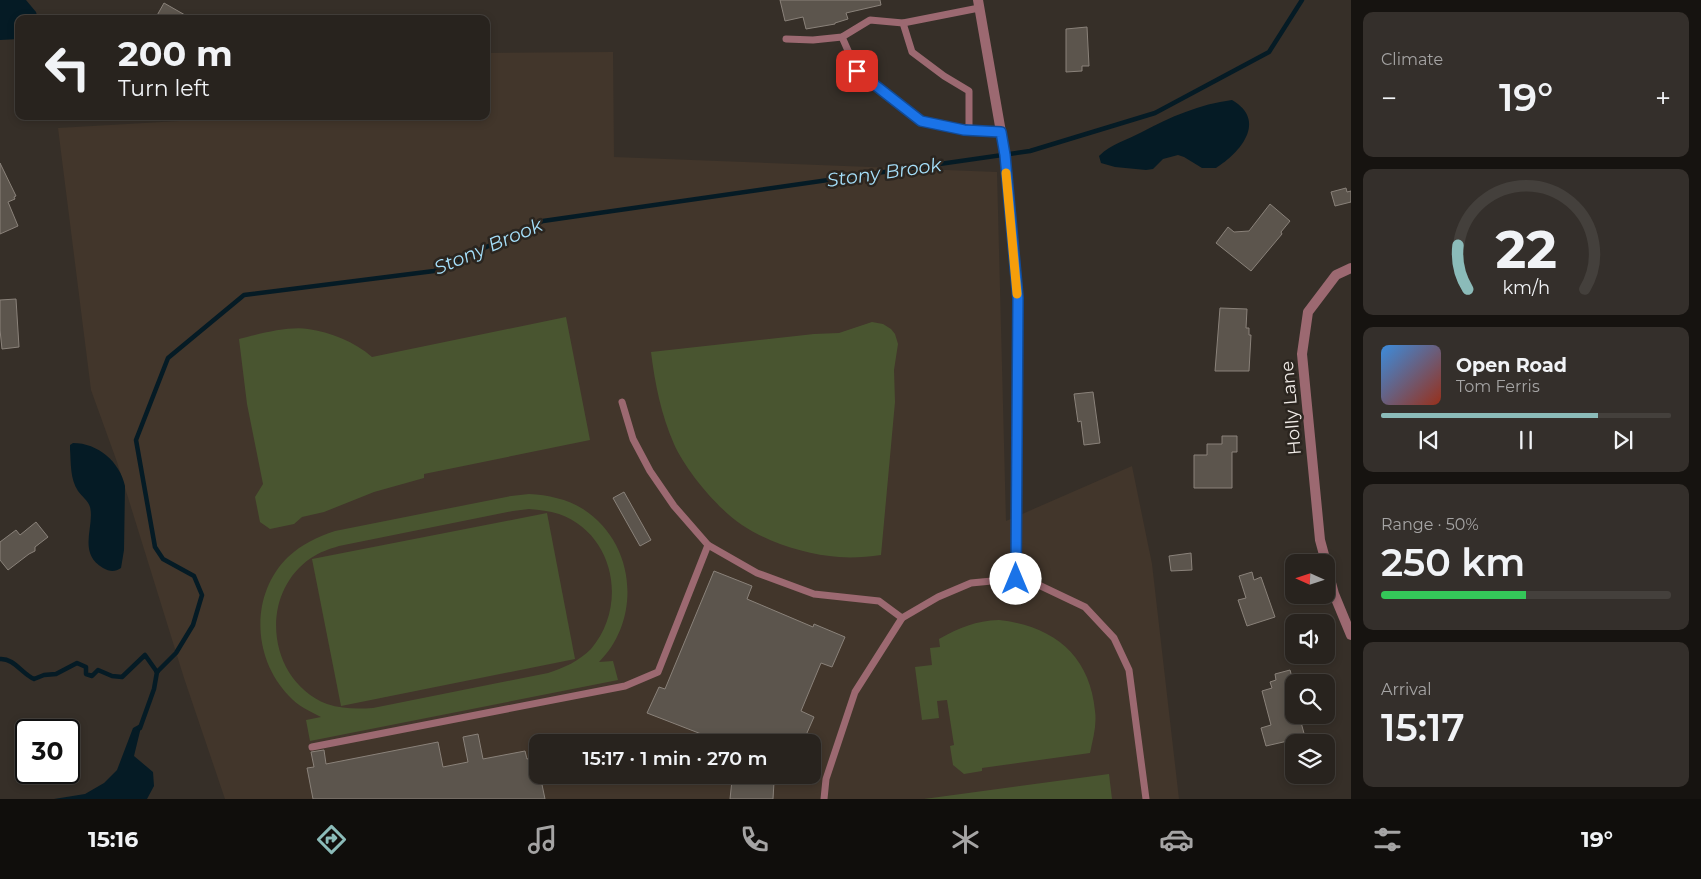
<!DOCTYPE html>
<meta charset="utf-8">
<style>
:root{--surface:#28231e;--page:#342f2b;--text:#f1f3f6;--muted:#a5a4a4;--line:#44403c;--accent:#8bbbb9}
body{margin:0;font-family:Montserrat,sans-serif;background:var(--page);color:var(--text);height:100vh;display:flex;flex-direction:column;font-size:19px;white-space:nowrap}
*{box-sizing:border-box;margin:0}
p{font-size:16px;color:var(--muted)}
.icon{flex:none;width:28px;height:28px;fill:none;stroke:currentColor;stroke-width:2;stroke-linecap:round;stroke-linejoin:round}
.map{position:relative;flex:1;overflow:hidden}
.drawer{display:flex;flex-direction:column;gap:12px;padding:12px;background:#161310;width:350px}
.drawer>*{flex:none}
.banner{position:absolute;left:15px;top:15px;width:475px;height:105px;border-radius:10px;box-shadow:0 2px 8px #0003,0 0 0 1px var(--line);background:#28231e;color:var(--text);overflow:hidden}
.needle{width:32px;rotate:273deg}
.fabs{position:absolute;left:1285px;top:554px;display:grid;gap:10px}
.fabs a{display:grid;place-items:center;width:50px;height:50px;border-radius:10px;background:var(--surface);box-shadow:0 2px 8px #0003,0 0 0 1px var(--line);font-size:25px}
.speed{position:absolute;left:15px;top:719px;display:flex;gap:10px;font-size:25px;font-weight:700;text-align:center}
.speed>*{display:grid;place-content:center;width:65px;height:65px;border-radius:50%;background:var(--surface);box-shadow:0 2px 8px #0003,0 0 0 1px var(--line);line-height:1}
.speed .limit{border:2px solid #111;border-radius:8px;background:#fff;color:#111}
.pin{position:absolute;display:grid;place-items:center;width:42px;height:42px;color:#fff;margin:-21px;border-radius:10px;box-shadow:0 2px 8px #0006}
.me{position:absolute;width:55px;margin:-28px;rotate:0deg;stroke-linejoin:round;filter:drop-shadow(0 0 4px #0008)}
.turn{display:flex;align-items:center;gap:18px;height:105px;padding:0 20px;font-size:22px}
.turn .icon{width:65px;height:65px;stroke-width:2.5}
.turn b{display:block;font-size:35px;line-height:42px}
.big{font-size:38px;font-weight:600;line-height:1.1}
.drawer .tile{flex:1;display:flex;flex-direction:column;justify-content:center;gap:8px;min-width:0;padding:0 18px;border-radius:10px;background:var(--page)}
.drawer .dial{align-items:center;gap:0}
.dial svg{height:130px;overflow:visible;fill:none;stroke:var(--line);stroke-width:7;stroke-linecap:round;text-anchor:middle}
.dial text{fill:var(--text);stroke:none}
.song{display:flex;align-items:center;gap:15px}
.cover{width:60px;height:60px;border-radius:8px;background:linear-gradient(135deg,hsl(210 70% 55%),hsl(10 70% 35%))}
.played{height:5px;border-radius:2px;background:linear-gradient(90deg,var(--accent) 75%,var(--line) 75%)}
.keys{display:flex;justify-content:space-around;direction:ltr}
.heat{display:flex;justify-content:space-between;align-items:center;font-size:28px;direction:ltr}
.charge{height:8px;border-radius:4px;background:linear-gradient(90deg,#34c759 50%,var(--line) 0)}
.trip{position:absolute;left:529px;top:734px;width:292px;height:50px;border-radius:10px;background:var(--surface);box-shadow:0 2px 8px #0003,0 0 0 1px var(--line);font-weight:600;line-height:50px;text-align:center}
.menu{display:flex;height:80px;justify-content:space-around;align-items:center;background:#100e0c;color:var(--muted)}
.menu .icon{width:35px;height:35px}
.menu .on{color:var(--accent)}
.menu b{font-size:22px;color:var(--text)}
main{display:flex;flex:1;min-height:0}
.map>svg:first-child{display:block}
.built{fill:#42362b;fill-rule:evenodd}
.green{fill:#495530;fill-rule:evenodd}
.water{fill:#051b25}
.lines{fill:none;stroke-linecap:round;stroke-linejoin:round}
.stream{stroke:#051b25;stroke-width:4.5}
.building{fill:#5c554d;stroke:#8a827a}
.lane{stroke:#9c6971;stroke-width:7}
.street{stroke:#9c6971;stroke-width:10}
.route-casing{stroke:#114b97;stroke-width:12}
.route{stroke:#1a73e8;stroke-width:9}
.slow{stroke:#f59e0b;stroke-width:9}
.labels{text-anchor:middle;stroke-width:5;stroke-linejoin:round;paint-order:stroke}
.street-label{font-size:18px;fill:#efeae6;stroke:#2b251f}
.water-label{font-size:19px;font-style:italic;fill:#a5dffa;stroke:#2b251f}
</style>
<main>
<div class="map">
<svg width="1351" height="799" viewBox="0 0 1351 799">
<rect width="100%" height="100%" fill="#362f28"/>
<path class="built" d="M613,52l1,105 383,15 9,349 126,-55 20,98 27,235h-954l-41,-121 -67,-216 -26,-72 -33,-262 205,-12h223v-63zM538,742h274v33h-274z"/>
<g class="green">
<path d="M566,317l24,123 -166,34v4l-50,14 -50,20 -22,5 -8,7 -24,5 -10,-7 -5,-25 8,-13 -16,-80 -8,-65c19,-5 50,-13 69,-10 22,3 47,13 64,28z"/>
<path d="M872,322l11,2 8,5 4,5 3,10 -4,26 1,32 -14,153c-14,2 -28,3 -42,2 -32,-2 -70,-14 -97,-32 -24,-16 -56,-54 -68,-81 -13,-30 -19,-60 -23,-92l163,-18 25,-1z"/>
<path d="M529,494c19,1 38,5 54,15 53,34 59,110 16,153l14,-1 5,19 -308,61 -4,-21 15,-3c-12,-6 -23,-11 -32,-21 -37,-38 -39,-102 -1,-139 14,-13 29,-20 47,-26l176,-35zM529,509c11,1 20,2 30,5 56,20 69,92 32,135 -12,12 -27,19 -43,24l-175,35c-16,1 -31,1 -46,-4 -60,-24 -69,-110 -16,-146 9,-6 18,-9 28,-12l174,-35z"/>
<path d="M547,513l28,146 -234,47 -29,-147z"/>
<path d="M999,620c54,6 91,35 96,91 2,14 -2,28 -5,42l-108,15v3l-18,3 -11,-9 -3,-19 4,-1 -7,-45 -10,1 2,17 -17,2 -7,-53 17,-2 -2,-17 10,-1 -1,-8c22,-12 36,-18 60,-19z"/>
<path d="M1109,774l3,25h-188z"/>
</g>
<g class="water">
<path d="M0,0h26l10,12 2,7h-19v20l-19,1z"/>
<path d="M1232,100c36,21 8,53 -16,68h-14l-18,-11 -6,-2 -15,4 -10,10 -7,1 -31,-3 -14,-4 -2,-7c12,-12 28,-16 43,-24 28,-15 58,-28 90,-32z"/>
<path d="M73,443c25,0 47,19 52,43l-1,64 -3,18c-6,4 -11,4 -18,0 -26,-15 -8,-42 -13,-61 -2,-7 -8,-10 -12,-16 -8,-12 -7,-28 -8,-42v-4z"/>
<path d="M142,723l-8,33 19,16 1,14 -7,13h-93l31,-5 19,-11 13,-13 16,-42z"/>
</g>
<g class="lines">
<g class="stream">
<path d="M0,659c14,-1 22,15 34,20l10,-4 12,-1 21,-11 9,4v7l6,2 6,-6 14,6 10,1 23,-22 12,17"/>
<path d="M157,672l19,-19 17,-28 9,-30 -8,-19 -31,-17 -8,-12 -19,-107 32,-82 76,-63 190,-24 109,-50 487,-70 125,-38 114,-61 33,-52"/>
<path d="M140,728l14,-39 3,-17"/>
</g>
</g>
<g class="building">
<path d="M780,0h100l1,5 -35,8 2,6 -13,4v1l-29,5 -3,-12 -18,4z"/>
<path d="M164,3l28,16h-37z"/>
<path d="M1087,27l2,39h-7v5l-16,1v-43z"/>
<path d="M0,163l16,33 -2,1 1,2 -7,3 10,24 -18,8z"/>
<path d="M1346,188l1,4 4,-1v11l-16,4 -4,-14z"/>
<path d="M1270,204l20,17 -9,11 1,2 -31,37 -35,-28 12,-16 6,5 15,-1z"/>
<path d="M16,299l3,48 -17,2 -2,-19v-30z"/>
<path d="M1220,308l27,1 -1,19h3v7h2l-2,36h-34z"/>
<path d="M1093,392l7,51 -16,2 -3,-24 -3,1 -4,-28z"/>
<path d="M1222,436h15v16h-5v36h-38v-33h13v-11h15z"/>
<path d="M624,492l27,48 -11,6 -27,-48z"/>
<path d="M36,522l12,15 -13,10v4l-6,3 -21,16 -8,-10v-18l16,-12 4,5z"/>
<path d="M1191,553l1,17 -21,1 -2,-15z"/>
<path d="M714,571l38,15 -5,13 66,28 1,-3 31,13 -13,30 -11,-4 -20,48 13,6 -11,25h-88l-7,-2 1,-3 -62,-24 12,-26 6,2z"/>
<path d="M1252,572l2,8 7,-3 14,40 -28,9 -9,-26 8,-2 -7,-22z"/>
<path d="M1290,670l4,14v31h5l6,22 -39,9 -5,-18 10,-3 -9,-34 10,-3 -2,-6 6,-2 -1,-6z"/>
<path d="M478,734l5,25 42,-8 2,8 11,-3v19h2l5,24h-232l-6,-31 7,-1 -3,-15 13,-2 2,14 112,-22 5,25 25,-5 -5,-25z"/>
<path d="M742,778l32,4 -1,17h-43l2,-19 10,1z"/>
</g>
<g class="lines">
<g class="lane">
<path d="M903,23l9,29 32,24 25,15v40"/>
<path d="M842,37l15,34 64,50 43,9 37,2"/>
<path d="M786,39l27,1 29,-3 28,-17 33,3 76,-15"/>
<path d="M622,402l11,37 17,32 24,35 34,39 49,28 57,21 65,7 23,17"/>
<path d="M312,747l313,-61 33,-14 50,-127"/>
<path d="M824,799l2,-20 29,-87 47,-74 36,-21 33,-14 53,-5 61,29 29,31 15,32 17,129"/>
</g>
<g class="street">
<path d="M978,0l27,155 13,143 -2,281"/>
<path d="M1326,562l-6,-22 -18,-186 6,-42 28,-37 15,-7"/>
<path d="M1326,564l8,30 17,41"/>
</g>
</g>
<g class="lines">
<g class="route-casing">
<path id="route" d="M857,71l64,50 43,9 37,2 4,23 13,143 -2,281"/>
</g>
<use href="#route" class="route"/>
<path class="slow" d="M1006,173l11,121"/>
</g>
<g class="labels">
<g class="street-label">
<text transform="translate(1291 408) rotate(-95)" y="6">Holly Lane</text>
</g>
<g class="water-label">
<text transform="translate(884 172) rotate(-8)" y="7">Stony Brook</text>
<text transform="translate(488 246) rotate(-23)" y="7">Stony Brook</text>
</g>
</g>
</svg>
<div class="fabs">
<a><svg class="needle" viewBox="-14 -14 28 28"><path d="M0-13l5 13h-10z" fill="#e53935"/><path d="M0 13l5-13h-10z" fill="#a5a4a4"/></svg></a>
<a><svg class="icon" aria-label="sound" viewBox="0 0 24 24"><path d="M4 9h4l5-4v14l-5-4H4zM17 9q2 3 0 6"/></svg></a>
<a><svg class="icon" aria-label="search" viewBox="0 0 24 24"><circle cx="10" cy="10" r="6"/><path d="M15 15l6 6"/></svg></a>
<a><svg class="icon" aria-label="layers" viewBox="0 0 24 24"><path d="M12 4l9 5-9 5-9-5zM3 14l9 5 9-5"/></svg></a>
</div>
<div class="speed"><div class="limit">30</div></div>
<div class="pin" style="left:857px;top:71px;background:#d93025"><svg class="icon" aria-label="arrive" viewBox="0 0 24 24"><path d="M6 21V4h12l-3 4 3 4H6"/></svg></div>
<svg class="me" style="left:1016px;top:579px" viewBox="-20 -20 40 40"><circle r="19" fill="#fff"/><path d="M0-13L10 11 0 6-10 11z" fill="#1a73e8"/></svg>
<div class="trip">15:17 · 1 min · 270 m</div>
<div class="banner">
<div class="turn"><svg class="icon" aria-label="left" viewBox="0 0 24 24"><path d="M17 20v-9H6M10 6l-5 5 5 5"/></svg><div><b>200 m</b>Turn left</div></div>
</div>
</div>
<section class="drawer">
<div class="tile"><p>Climate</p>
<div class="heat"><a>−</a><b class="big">19°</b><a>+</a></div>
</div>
<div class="tile dial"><svg viewBox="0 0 100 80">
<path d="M14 69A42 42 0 1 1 86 69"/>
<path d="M14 69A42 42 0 0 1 8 42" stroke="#8bbbb9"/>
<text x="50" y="56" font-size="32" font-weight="700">22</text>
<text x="50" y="72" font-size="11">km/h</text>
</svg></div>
<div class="tile">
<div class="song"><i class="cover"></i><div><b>Open Road</b><p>Tom Ferris</p></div></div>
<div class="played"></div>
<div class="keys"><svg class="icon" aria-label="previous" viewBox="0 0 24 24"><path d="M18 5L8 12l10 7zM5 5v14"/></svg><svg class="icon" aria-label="pause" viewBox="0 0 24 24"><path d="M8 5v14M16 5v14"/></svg><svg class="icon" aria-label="next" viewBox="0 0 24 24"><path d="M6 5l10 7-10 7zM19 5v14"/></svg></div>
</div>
<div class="tile"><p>Range · 50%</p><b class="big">250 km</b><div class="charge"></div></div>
<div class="tile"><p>Arrival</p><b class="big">15:17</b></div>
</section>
</main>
<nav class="menu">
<b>15:16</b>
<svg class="icon on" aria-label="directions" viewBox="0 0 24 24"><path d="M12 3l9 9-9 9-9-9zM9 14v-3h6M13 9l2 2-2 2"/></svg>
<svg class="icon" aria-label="music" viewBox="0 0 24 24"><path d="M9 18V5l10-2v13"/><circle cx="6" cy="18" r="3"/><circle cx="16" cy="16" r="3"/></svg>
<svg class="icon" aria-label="phone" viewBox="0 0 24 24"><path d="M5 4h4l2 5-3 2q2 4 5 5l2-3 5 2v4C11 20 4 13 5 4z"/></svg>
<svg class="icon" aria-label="climate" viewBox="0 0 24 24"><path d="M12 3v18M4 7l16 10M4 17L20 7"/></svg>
<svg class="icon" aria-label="car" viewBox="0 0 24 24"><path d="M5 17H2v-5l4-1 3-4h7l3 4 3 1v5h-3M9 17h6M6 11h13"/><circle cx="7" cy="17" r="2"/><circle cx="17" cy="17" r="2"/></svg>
<svg class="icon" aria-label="filters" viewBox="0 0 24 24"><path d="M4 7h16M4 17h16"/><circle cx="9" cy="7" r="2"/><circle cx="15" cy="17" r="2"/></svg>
<b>19°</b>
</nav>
